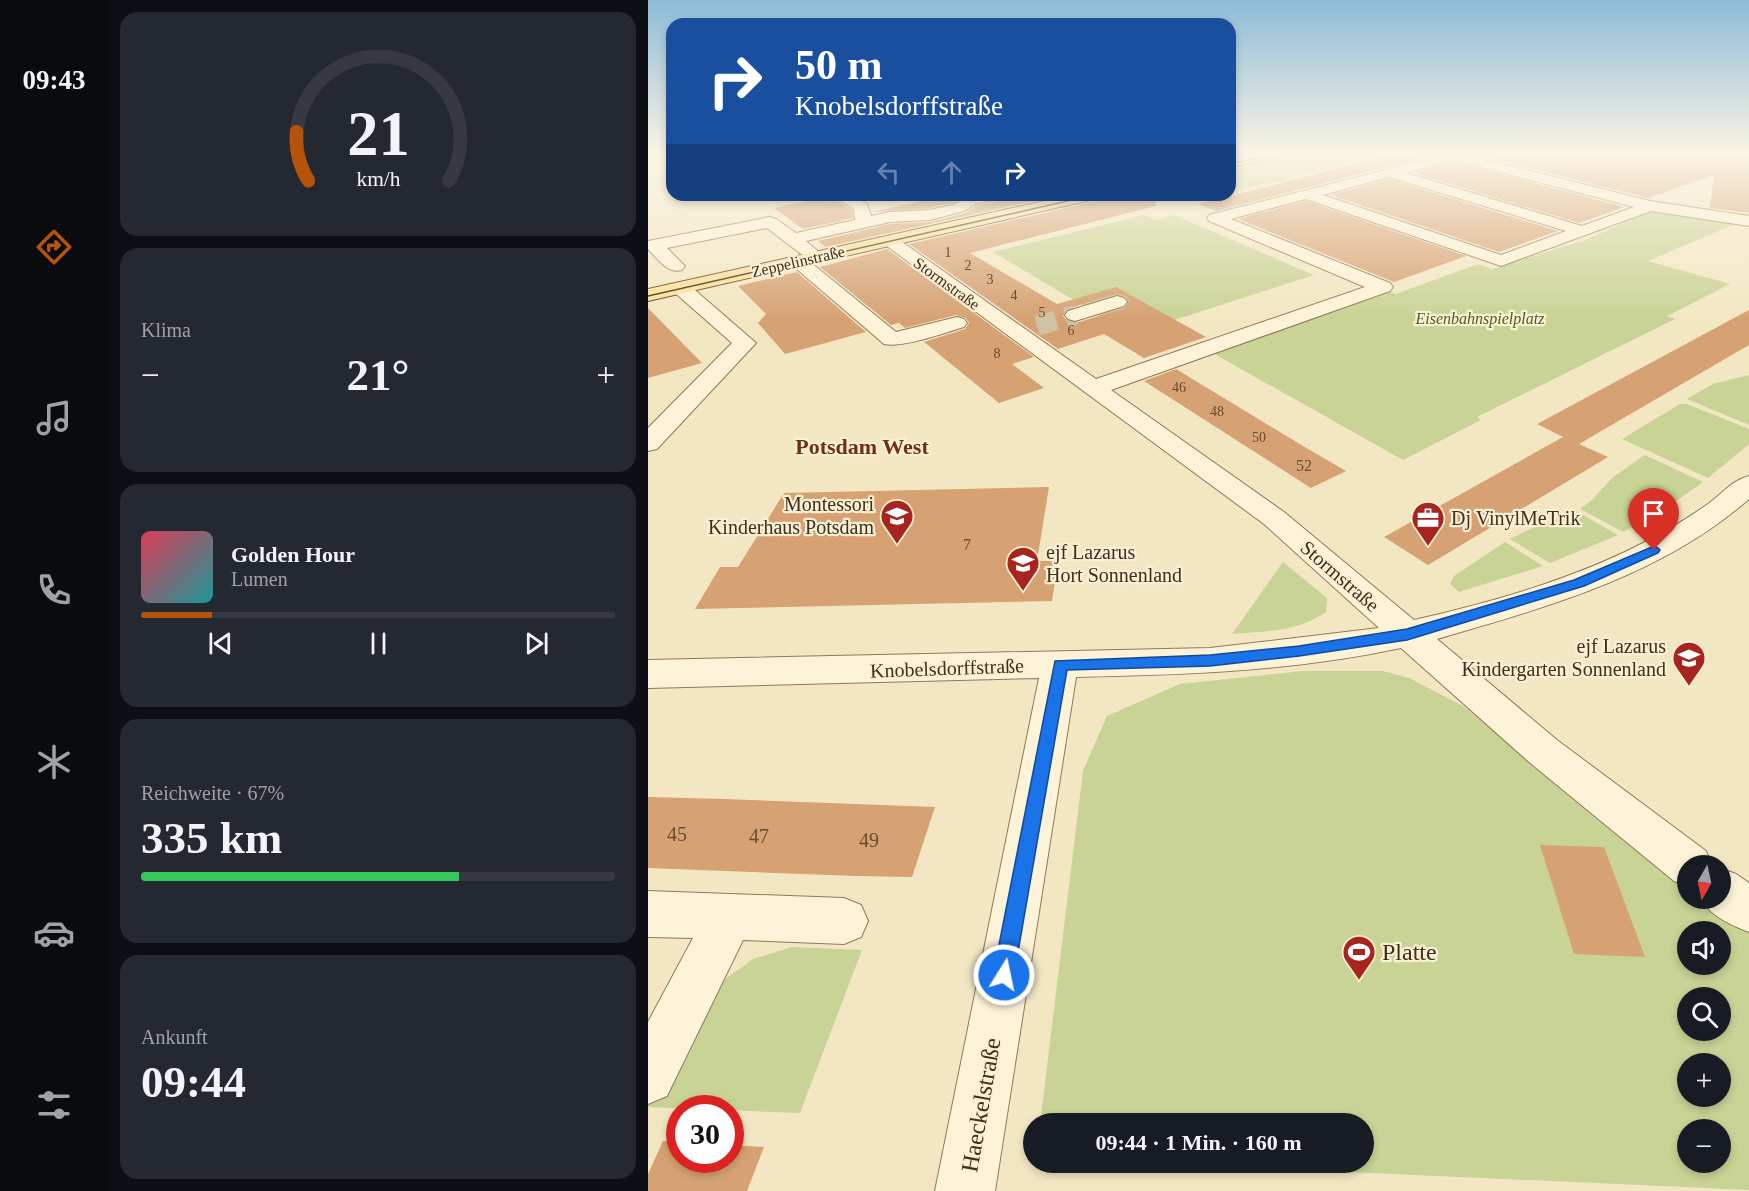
<!DOCTYPE html>
<html lang="de">
<meta charset="utf-8">
<style>
:root{--surface:#171b24;--page:#242831;--text:#f1f3f6;--muted:#9ea1a6;--line:#363941;--accent:#b45309}
body{margin:0;font-family:Georgia,serif;background:var(--page);color:var(--text);height:100vh;display:flex;flex-direction:column;font-size:22px;white-space:nowrap}
*{box-sizing:border-box;margin:0}
p{font-size:20px;color:var(--muted)}
.icon{flex:none;width:33px;height:33px;fill:none;stroke:currentColor;stroke-width:2;stroke-linecap:round;stroke-linejoin:round}
.map{position:relative;flex:1;overflow:hidden}
.drawer{display:flex;flex-direction:column;gap:12px;padding:12px;background:#0d0f14;width:540px}
.drawer>*{flex:none}
.guide{position:absolute;left:18px;top:18px;width:570px;height:183px;border-radius:18px;box-shadow:0 3px 9px #0003;background:#1a4fa0;color:#fff;overflow:hidden}
.needle{width:39px;rotate:189deg}
.buttons{position:absolute;left:1029px;top:855px;display:grid;gap:12px}
.buttons a{display:grid;place-items:center;width:54px;height:54px;border-radius:50%;background:var(--surface);box-shadow:0 3px 9px #0003;font-size:30px}
.speed{position:absolute;left:18px;top:1095px;display:flex;gap:12px;font-size:30px;font-weight:700;text-align:center}
.speed>*{display:grid;place-content:center;width:78px;height:78px;border-radius:50%;background:var(--surface);box-shadow:0 3px 9px #0003;line-height:1}
.speed .limit{border:9px solid #d22;background:#fff;color:#111}
.pin{position:absolute;display:grid;place-items:center;width:51px;height:51px;color:#fff;margin:-62px -26px;border-radius:50% 50% 50% 0;rotate:-45deg;box-shadow:0 0 6px #0007}
.pin .icon{rotate:45deg}
.me{position:absolute;width:66px;margin:-33px;rotate:10deg;stroke-linejoin:round;filter:drop-shadow(0 0 4px #0008)}
.turn{display:flex;align-items:center;gap:21px;height:126px;padding:0 30px;font-size:27px}
.turn .icon{width:78px;height:78px;stroke-width:2.5}
.turn b{display:block;font-size:42px;line-height:51px}
.lanes{display:flex;align-items:center;height:57px;padding:0 30px;background:#0003;justify-content:center;gap:30px;direction:ltr}
.lanes .off{opacity:.35}
.big{font-size:45px;font-weight:600;line-height:1.1}
.drawer .tile{flex:1;display:flex;flex-direction:column;justify-content:center;gap:9px;min-width:0;padding:0 21px;border-radius:18px;background:var(--page)}
.drawer .dial{align-items:center;gap:0}
.dial svg{height:156px;overflow:visible;fill:none;stroke:var(--line);stroke-width:7;stroke-linecap:round;text-anchor:middle}
.dial text{fill:var(--text);stroke:none}
.song{display:flex;align-items:center;gap:18px}
.cover{width:72px;height:72px;border-radius:9px;background:linear-gradient(135deg,hsl(350 70% 55%),hsl(180 70% 35%))}
.played{height:6px;border-radius:3px;background:linear-gradient(90deg,var(--accent) 15%,var(--line) 15%)}
.keys{display:flex;justify-content:space-around;direction:ltr}
.heat{display:flex;justify-content:space-between;align-items:center;font-size:33px;direction:ltr}
.charge{height:9px;border-radius:4px;background:linear-gradient(90deg,#34c759 67%,var(--line) 0)}
.trip{position:absolute;left:375px;top:1113px;width:351px;height:60px;border-radius:30px;background:var(--surface);box-shadow:0 3px 9px #0003;font-weight:600;line-height:60px;text-align:center}
main{display:flex;flex:1;min-height:0}
.menu{display:flex;flex-direction:column;width:108px;justify-content:space-around;align-items:center;background:#090b0e;color:var(--muted)}
.menu .icon{width:42px;height:42px}
.menu .current{color:var(--accent)}
.menu b{font-size:27px;color:var(--text)}
.map>svg:first-child{display:block}
.green{fill:#c9d395;fill-rule:evenodd}
.building{fill:#d6a274;fill-rule:evenodd}
.lines{fill:none;stroke-linecap:round;stroke-linejoin:round}
.minor-tunnel{stroke:#cfc2a2;stroke-width:20;stroke-dasharray:20 10;stroke-linecap:butt}
.minor-casing{stroke:#917857;stroke-width:2}
.major-casing{stroke:#5e452c;stroke-width:2}
.minor{fill:#fdf3d8;fill-rule:evenodd}
.major{fill:#fbe097;fill-rule:evenodd}
.tram{stroke:#3f2f1d;stroke-width:1.5}
.route{fill:#1a73e8;stroke:#114b97;stroke-width:1.5}
.labels{text-anchor:middle;stroke-width:4.5;stroke-linejoin:round;paint-order:stroke}
.far-number-label{font-size:14px;fill:#654c33}
.far-street-label{font-size:16px;fill:#3f2f1d;stroke:#faf0d4}
.far-park-label{font-size:16px;font-style:italic;fill:#4c5e21;stroke:#faf0d4}
.number-label{font-size:16px;fill:#654c33}
.poi-label{font-size:20px;fill:#3f2f1d;stroke:#faf0d4;text-anchor:end}
.street-label{font-size:20px;fill:#3f2f1d;stroke:#faf0d4}
.near-number-label{font-size:20px;fill:#654c33}
.far-district-label{font-size:22px;font-weight:bold;fill:#712e17;stroke:#faf0d4}
.near-poi-label{font-size:24px;fill:#3f2f1d;stroke:#faf0d4;text-anchor:start}
.near-street-label{font-size:24px;fill:#3f2f1d;stroke:#faf0d4}
</style>
<main>
<nav class="menu">
<b>09:43</b>
<svg class="icon current" aria-label="directions" viewBox="0 0 24 24"><path d="M12 3l9 9-9 9-9-9zM9 14v-3h6M13 9l2 2-2 2"/></svg>
<svg class="icon" aria-label="music" viewBox="0 0 24 24"><path d="M9 18V5l10-2v13"/><circle cx="6" cy="18" r="3"/><circle cx="16" cy="16" r="3"/></svg>
<svg class="icon" aria-label="phone" viewBox="0 0 24 24"><path d="M5 4h4l2 5-3 2q2 4 5 5l2-3 5 2v4C11 20 4 13 5 4z"/></svg>
<svg class="icon" aria-label="climate" viewBox="0 0 24 24"><path d="M12 3v18M4 7l16 10M4 17L20 7"/></svg>
<svg class="icon" aria-label="car" viewBox="0 0 24 24"><path d="M5 17H2v-5l4-1 3-4h7l3 4 3 1v5h-3M9 17h6M6 11h13"/><circle cx="7" cy="17" r="2"/><circle cx="17" cy="17" r="2"/></svg>
<svg class="icon" aria-label="filters" viewBox="0 0 24 24"><path d="M4 7h16M4 17h16"/><circle cx="9" cy="7" r="2"/><circle cx="15" cy="17" r="2"/></svg>
</nav>
<section class="drawer">
<div class="tile dial"><svg viewBox="0 0 100 80">
<path d="M14 69A42 42 0 1 1 86 69"/>
<path d="M14 69A42 42 0 0 1 8 44" stroke="#b45309"/>
<text x="50" y="56" font-size="32" font-weight="700">21</text>
<text x="50" y="72" font-size="11">km/h</text>
</svg></div>
<div class="tile"><p>Klima</p>
<div class="heat"><a>−</a><b class="big">21°</b><a>+</a></div>
</div>
<div class="tile">
<div class="song"><i class="cover"></i><div><b>Golden Hour</b><p>Lumen</p></div></div>
<div class="played"></div>
<div class="keys"><svg class="icon" aria-label="previous" viewBox="0 0 24 24"><path d="M18 5L8 12l10 7zM5 5v14"/></svg><svg class="icon" aria-label="pause" viewBox="0 0 24 24"><path d="M8 5v14M16 5v14"/></svg><svg class="icon" aria-label="next" viewBox="0 0 24 24"><path d="M6 5l10 7-10 7zM19 5v14"/></svg></div>
</div>
<div class="tile"><p>Reichweite · 67%</p><b class="big">335 km</b><div class="charge"></div></div>
<div class="tile"><p>Ankunft</p><b class="big">09:44</b></div>
</section>
<div class="map">
<svg width="1101" height="1191" viewBox="0 0 1101 1191">
<rect width="100%" height="100%" fill="#f3e7c3"/>
<g class="green">
<path d="M657,152h87l-162,41v-23z"/>
<path d="M1004,210l90,11 -94,40 82,23 -63,32 8,3 -198,98 4,3 -78,40 -194,-109 179,-60 8,3 82,-30 14,5 93,-29z"/>
<path d="M495,215l13,5 18,-5 140,60 -183,59 -138,-82z"/>
<path d="M1101,375v50l-62,-26 26,-15z"/>
<path d="M1032,404h7l62,25v15l-41,34 -86,-39z"/>
<path d="M997,455l58,27 -28,20 -52,30 -43,-23 11,-8 22,-24z"/>
<path d="M928,511l42,24 -68,28 -40,-24 18,-9z"/>
<path d="M857,542l38,24 -84,26 -9,-8 4,-8z"/>
<path d="M635,562l44,36 -1,14c-28,20 -61,19 -94,22z"/>
<path d="M654,671h81l26,7 54,28 224,177 1,15 19,1 42,32v259l-599,-27 214,-1v-38h-324l43,-353 24,-55 73,-32zM1040,932h32v32h-32zM1040,998h32v32h-32zM1040,1064h32v32h-32zM1040,1130h32v32h-32z"/>
<path d="M144,947l70,3 -62,163 -152,-6v-6l69,-116 36,-26z"/>
</g>
<g class="building">
<path d="M757,152h40l-229,59 -18,-7z"/>
<path d="M819,152h267l2,5 13,3v53l-39,-5 4,-33 -66,23z"/>
<path d="M806,162l170,45 -45,16 -165,-50z"/>
<path d="M741,179l169,52 -59,21 -168,-57z"/>
<path d="M301,195h18l-16,8 -21,5 -58,4z"/>
<path d="M360,195h53l-235,52 -8,-6 72,-17 41,-2 34,-9 11,-7 27,-6z"/>
<path d="M453,195h53l2,11 -186,47 87,51 59,-17 90,50 -62,21 -40,-24 -46,15 -149,-105 183,-42zM468,294l9,2 4,5 -4,7 -49,15 -9,-2 -4,-5 4,-7z"/>
<path d="M174,198l6,4 7,-2 17,10 1,8 -50,11 -29,-21z"/>
<path d="M658,201l160,55 -72,26 -156,-63z"/>
<path d="M239,249l147,108 -22,7 32,24 -45,15 -75,-61 41,-13 4,-6 -3,-5 -10,-3 -51,13 -6,-5 -8,2 -71,-58z"/>
<path d="M149,272l69,60 -81,22 -27,-31 8,-9 -28,-28z"/>
<path d="M0,308l54,55 -54,15z"/>
<path d="M1101,310v35l-170,99 29,13 -180,108 -44,-28 179,-100 -26,-13z"/>
<path d="M528,369l127,77 43,25 -35,17 -167,-107z"/>
<path d="M401,487l-12,74h21l-6,40 -357,8 25,-42h18l46,-74z"/>
<path d="M0,797l76,2 211,8 -23,70 -56,-1 -208,-8z"/>
<path d="M892,845l64,2 41,110 -71,-3z"/>
<path d="M15,1141l17,1v18h50v-15l34,2 -17,44h-99v-17z"/>
</g>
<g class="lines">
<path class="minor-tunnel" d="M389,326l38,-11"/>
<g class="minor-casing">
<g id="minor">
<path d="M808,152l194,49 99,15v10l-98,-15 -150,55 -195,-67 -75,20 159,64 3,4 -3,4 -279,99 173,122 130,108c79,-18 160,-41 231,-78 22,-11 43,-24 63,-38 14,-10 24,-24 41,-28v23c-88,77 -202,108 -312,140l120,101 149,111 6,15h-24v20l-14,-5 -145,-119 -128,-114c-107,23 -216,27 -325,29l-81,514h-60l104,-513 -391,10v-28l562,-12 169,-20 -115,-104 -384,-283 3,-4h12l201,142 269,-92 -156,-66 -2,-3 2,-3zM806,160l180,47 -52,19 -176,-53zM741,177l177,54 -65,24 -178,-60z"/>
<path d="M1088,152h13v6l-12,-3z"/>
<path d="M183,195h19l17,9 4,12 19,-4 40,-2 22,-5 20,-10h34l-3,3 -28,6 -11,7 -34,9 -40,2 -84,19 14,12 -3,4h-12l-38,-29 -100,20 18,18 -3,4c-15,4 -24,-11 -34,-21v-8l122,-24 6,2 20,14 59,-13 -1,-11z"/>
<path d="M150,256l6,1 92,75 61,-15 7,2 3,4 -3,4c-20,6 -61,21 -80,17l-92,-79 -3,-4 3,-4z"/>
<path d="M33,282l7,2 68,59 -99,106 -9,2v-23l84,-85 -58,-51 -3,-4 3,-4z"/>
<path d="M469,296l7,2 3,4 -3,4 -49,15 -7,-2 -3,-4 3,-4z"/>
<path d="M1072,868l16,6 13,9v49c-16,-6 -41,-17 -48,-34h19z"/>
<path d="M0,891l196,7 17,7 7,16 -7,16 -17,7 -101,-4 -76,156 -19,8v-82l45,-84 -45,-1z"/>
</g>
</g>
<g class="major-casing">
<g id="major">
<path d="M613,152h24l-1,3 -54,13v-8z"/>
<path d="M423,195h28l-8,5 -443,101v-12z"/>
</g>
</g>
<use href="#minor" class="minor"/>
<use href="#major" class="major"/>
<g class="tram">
<path d="M582,164l52,-12"/>
<path d="M0,296l446,-101"/>
</g>
</g>
<linearGradient id="sky" x2="0" y2="1"><stop stop-color="#8dbbd7"/><stop offset="0.48" stop-color="#faf4e4"/><stop offset="1" stop-color="#faf4e4" stop-opacity="0"/></linearGradient>
<rect width="1101" height="319" fill="url(#sky)"/>
<path class="route" d="M1006,546l4,2 2,2 -2,3 -74,33 -177,54 -108,16 -89,10 -143,4 -53,305 -3,7 -7,3 -7,-3 -4,-7 62,-314 155,-6 89,-9 108,-17 167,-49z"/>
<defs>
<g id="school-pin" transform="scale(1.725)"><path d="M0 17L-7.5 6A9.5 9.5 0 1 1 7.5 6Z" fill="#a7241f" stroke="#faf0d4"/><path d="M0-5L7-2L0 1L-7-2ZM-4 1L0 2.5L4 1V4Q0 6-4 4Z" fill="#fff"/></g>
<g id="office-pin" transform="scale(1.725)"><path d="M0 17L-7.5 6A9.5 9.5 0 1 1 7.5 6Z" fill="#a7241f" stroke="#faf0d4"/><path d="M-6-3h4V-5.5h4V-3h4V5H-6ZM-1-4.5V-3h2v-1.5ZM-6 0V1H6V0Z" fill="#fff"/></g>
<g id="stadium-pin" transform="scale(1.725)"><path d="M0 17L-7.5 6A9.5 9.5 0 1 1 7.5 6Z" fill="#a7241f" stroke="#faf0d4"/><path d="M0-5a6.5 5 0 1 0 0 10a6.5 5 0 1 0 0-10ZM-3.5-1.8h7v3.6h-7Z" fill="#fff"/></g>
</defs>
<g fill-rule="evenodd">
<use href="#school-pin" x="249" y="516"/>
<use href="#office-pin" x="780" y="518"/>
<use href="#school-pin" x="375" y="563"/>
<use href="#school-pin" x="1041" y="658"/>
<use href="#stadium-pin" x="711" y="952"/>
</g>
<g class="labels">
<g class="far-number-label">
<text x="300" y="257">1</text>
<text x="320" y="270">2</text>
<text x="342" y="284">3</text>
<text x="366" y="300">4</text>
<text x="394" y="317">5</text>
<text x="423" y="335">6</text>
<text x="349" y="358">8</text>
<text x="531" y="392">46</text>
<text x="569" y="416">48</text>
<text x="611" y="442">50</text>
</g>
<g class="far-street-label">
<text transform="translate(150 261) rotate(-13)" y="6">Zeppelinstraße</text>
<text transform="translate(299 283) rotate(36)" y="6">Stormstraße</text>
</g>
<g class="far-park-label">
<text x="832" y="324">Eisenbahnspielplatz</text>
</g>
<g class="number-label">
<text x="656" y="471">52</text>
<text x="319" y="550">7</text>
</g>
<g class="poi-label">
<text x="226" y="511">Montessori<tspan x="226" dy="23">Kinderhaus Potsdam</tspan></text>
<text x="803" y="525" text-anchor="start">Dj VinylMeTrik</text>
<text x="398" y="559" text-anchor="start">ejf Lazarus<tspan x="398" dy="23">Hort Sonnenland</tspan></text>
<text x="1018" y="653">ejf Lazarus<tspan x="1018" dy="23">Kindergarten Sonnenland</tspan></text>
</g>
<g class="street-label">
<text transform="translate(692 576) rotate(41)" y="7">Stormstraße</text>
<text transform="translate(299 668) rotate(-2)" y="7">Knobelsdorffstraße</text>
</g>
<g class="near-number-label">
<text x="29" y="841">45</text>
<text x="111" y="843">47</text>
<text x="221" y="847">49</text>
</g>
<g class="far-district-label">
<text x="214" y="454">Potsdam West</text>
</g>
<g class="near-poi-label">
<text x="734" y="960">Platte</text>
</g>
<g class="near-street-label">
<text transform="translate(333 1105) rotate(-80)" y="8">Haeckelstraße</text>
</g>
</g>
</svg>
<div class="buttons">
<a><svg class="needle" viewBox="-14 -14 28 28"><path d="M0-13l5 13h-10z" fill="#e53935"/><path d="M0 13l5-13h-10z" fill="#9ea1a6"/></svg></a>
<a><svg class="icon" aria-label="sound" viewBox="0 0 24 24"><path d="M4 9h4l5-4v14l-5-4H4zM17 9q2 3 0 6"/></svg></a>
<a><svg class="icon" aria-label="search" viewBox="0 0 24 24"><circle cx="10" cy="10" r="6"/><path d="M15 15l6 6"/></svg></a>
<a>+</a>
<a>−</a>
</div>
<div class="speed"><div class="limit">30</div></div>
<div class="pin" style="left:1006px;top:550px;background:#d93025"><svg class="icon" aria-label="arrive" viewBox="0 0 24 24"><path d="M6 21V4h12l-3 4 3 4H6"/></svg></div>
<svg class="me" style="left:356px;top:975px" viewBox="-20 -20 40 40"><circle r="17" fill="#1a73e8" stroke="#fff" stroke-width="3"/><path d="M0-11L8 9 0 5-8 9z" fill="#fff"/></svg>
<div class="trip">09:44 · 1 Min. · 160 m</div>
<div class="guide">
<div class="turn"><svg class="icon" aria-label="right" viewBox="0 0 24 24"><path d="M7 20v-9h11M14 6l5 5-5 5"/></svg><div><b>50 m</b>Knobelsdorffstraße</div></div>
<div class="lanes"><svg class="icon off" aria-label="left" viewBox="0 0 24 24"><path d="M17 20v-9H6M10 6l-5 5 5 5"/></svg><svg class="icon off" aria-label="ahead" viewBox="0 0 24 24"><path d="M12 20V5M6 11l6-6 6 6"/></svg><svg class="icon" aria-label="right" viewBox="0 0 24 24"><path d="M7 20v-9h11M14 6l5 5-5 5"/></svg></div>
</div>
</div>
</main>
